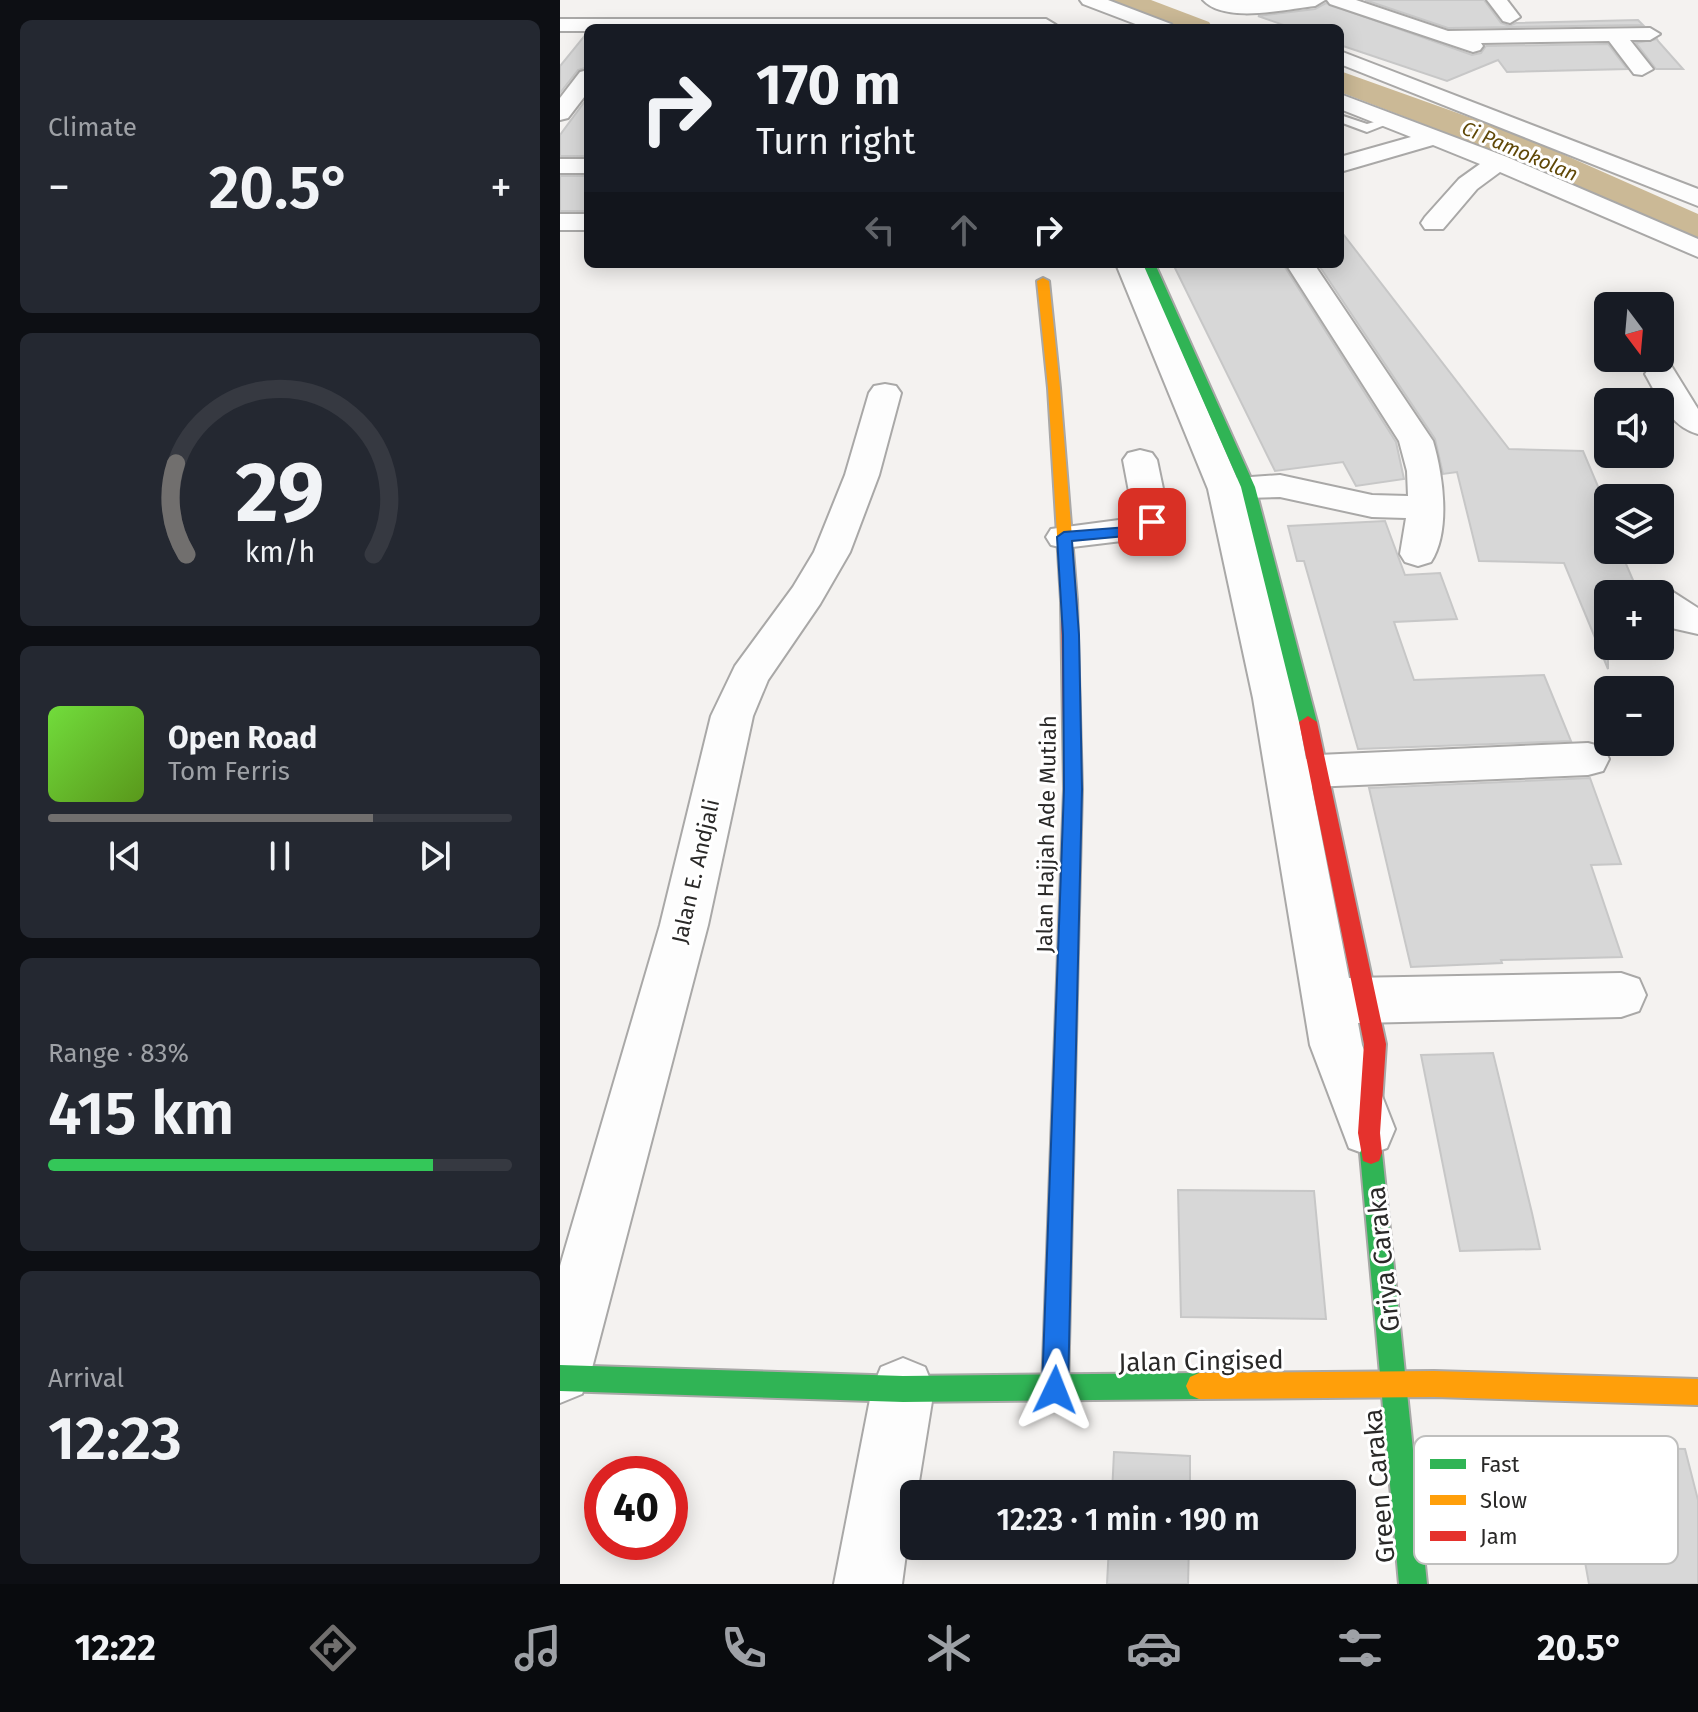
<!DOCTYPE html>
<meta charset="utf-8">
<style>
:root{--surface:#171b24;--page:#242831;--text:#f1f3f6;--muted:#9ea1a6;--line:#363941;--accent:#716f6e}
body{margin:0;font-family:"Fira Sans",sans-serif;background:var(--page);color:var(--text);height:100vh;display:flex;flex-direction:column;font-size:30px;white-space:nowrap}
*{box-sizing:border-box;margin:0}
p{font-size:26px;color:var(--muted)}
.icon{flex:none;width:44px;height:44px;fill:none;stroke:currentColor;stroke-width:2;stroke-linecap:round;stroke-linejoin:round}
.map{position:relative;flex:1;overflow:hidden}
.sheet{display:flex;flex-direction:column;gap:20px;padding:20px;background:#0d0f14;width:560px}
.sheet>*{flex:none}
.top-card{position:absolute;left:24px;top:24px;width:760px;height:244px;border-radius:12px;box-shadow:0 4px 20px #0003;background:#171b24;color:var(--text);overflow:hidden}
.needle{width:52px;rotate:164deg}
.fabs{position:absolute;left:1034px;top:292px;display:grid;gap:16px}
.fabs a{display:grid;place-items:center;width:80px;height:80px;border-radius:12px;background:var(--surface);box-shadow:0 4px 20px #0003;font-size:40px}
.speed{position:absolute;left:24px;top:1456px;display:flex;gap:16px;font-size:40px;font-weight:700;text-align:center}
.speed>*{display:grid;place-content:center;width:104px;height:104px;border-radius:50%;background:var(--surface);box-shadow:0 4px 20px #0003;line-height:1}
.speed .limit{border:12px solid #d22;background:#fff;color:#111}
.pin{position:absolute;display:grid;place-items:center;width:68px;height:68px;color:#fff;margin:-34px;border-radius:16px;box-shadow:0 4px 12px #0006}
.me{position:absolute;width:88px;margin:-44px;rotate:2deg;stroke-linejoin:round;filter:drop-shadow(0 0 6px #0008)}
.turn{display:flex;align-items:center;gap:28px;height:168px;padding:0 40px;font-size:36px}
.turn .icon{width:104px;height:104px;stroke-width:2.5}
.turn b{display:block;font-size:56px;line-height:68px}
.lanes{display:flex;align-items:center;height:76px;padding:0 40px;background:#0003;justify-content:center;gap:40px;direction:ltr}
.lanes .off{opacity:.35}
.big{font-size:60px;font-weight:600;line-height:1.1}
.sheet .card{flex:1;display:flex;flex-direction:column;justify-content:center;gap:12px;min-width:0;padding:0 28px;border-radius:12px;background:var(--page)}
.sheet .dial{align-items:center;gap:0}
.dial svg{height:208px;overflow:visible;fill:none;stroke:var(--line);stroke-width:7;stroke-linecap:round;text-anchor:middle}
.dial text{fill:var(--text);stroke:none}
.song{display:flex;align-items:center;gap:24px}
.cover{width:96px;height:96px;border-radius:12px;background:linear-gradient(135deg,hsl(100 70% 55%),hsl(90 70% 35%))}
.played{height:8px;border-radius:4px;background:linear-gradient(90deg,var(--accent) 70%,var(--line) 70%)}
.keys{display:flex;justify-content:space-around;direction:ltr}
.heat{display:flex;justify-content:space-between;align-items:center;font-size:44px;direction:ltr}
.charge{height:12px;border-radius:6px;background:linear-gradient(90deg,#34c759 83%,var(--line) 0)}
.trip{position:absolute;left:340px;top:1480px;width:456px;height:80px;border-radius:12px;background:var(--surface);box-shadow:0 4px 20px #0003;font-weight:600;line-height:80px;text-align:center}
.menu{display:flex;height:128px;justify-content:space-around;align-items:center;background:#090b0e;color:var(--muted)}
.menu .icon{width:56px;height:56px}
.menu .current{color:var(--accent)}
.menu b{font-size:36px;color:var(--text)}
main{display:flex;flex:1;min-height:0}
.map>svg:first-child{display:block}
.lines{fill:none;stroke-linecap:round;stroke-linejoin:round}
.river{fill:#cbb996;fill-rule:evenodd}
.building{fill:#d7d7d7;stroke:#c7c7c7;stroke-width:2}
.lane-casing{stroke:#a9a8a7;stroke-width:4}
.street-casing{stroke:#a9a8a7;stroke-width:4}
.fast-casing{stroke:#a9a8a7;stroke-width:4}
.slow-casing{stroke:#a9a8a7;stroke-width:4}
.jam-casing{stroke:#a9a8a7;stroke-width:4}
.lane{fill:#fdfdfd;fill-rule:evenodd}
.street{fill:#fdfdfd;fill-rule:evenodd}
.fast{fill:#30b455;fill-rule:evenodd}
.slow{fill:#ff9f0a;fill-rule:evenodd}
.jam{fill:#e5322d;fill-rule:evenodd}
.route{fill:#1a73e8;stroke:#114b97;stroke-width:2}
.labels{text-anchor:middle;stroke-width:6;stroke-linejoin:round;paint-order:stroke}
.far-water-label{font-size:20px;font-style:italic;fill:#604807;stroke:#fff}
.street-label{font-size:22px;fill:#2a2928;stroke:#fff}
.near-street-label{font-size:26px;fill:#2a2928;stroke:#fff}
.key{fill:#fff;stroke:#bfbfbe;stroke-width:2}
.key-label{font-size:22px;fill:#2a2928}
</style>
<main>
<section class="sheet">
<div class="card"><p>Climate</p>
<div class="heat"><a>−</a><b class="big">20.5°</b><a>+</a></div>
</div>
<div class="card dial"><svg viewBox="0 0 100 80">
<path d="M14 69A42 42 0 1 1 86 69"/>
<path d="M14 69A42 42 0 0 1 10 34" stroke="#716f6e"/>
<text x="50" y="56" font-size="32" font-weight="700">29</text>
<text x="50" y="72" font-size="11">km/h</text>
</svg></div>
<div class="card">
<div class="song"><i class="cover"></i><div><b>Open Road</b><p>Tom Ferris</p></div></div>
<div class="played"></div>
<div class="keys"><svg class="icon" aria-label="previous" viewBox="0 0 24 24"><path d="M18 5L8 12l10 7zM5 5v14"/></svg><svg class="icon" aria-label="pause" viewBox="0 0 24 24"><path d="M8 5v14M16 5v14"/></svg><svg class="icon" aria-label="next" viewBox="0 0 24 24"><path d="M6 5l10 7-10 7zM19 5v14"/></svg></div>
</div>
<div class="card"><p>Range · 83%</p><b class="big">415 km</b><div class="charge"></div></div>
<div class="card"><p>Arrival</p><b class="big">12:23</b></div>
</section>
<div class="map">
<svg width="1138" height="1584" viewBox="0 0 1138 1584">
<rect width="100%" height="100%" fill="#f4f2f0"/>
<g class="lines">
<g class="river">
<path d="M549,0h42l58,22 4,6h-43l-56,-22z"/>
<path d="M780,71l182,65 176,78v27l-14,-4 -188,-85 -156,-60z"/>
</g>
</g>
<g class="building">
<path d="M805,0h119l17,23 8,3 7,-3 122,-3 5,5 -195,3z"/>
<path d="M766,3l146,52 9,-2 5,-7 122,-2 19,25 -120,3 -9,-12 -51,21 -107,-36v-17h-48l-34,-12 57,-7z"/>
<path d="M26,34l2,33 -10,3 -18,23v-27z"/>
<path d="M1097,39l1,2 25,28h-27l-20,-26z"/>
<path d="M28,97v59h-28v-21z"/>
<rect x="0" y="176" width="28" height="35"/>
<path d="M780,230l169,219 74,2 22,52h-6l9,21v26h12l19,44h-31v75l-44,-106 -85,-2 -22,-89 -14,2 -8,-35 -117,-175h22z"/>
<path d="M613,264h110l113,178 8,37 -48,7 -13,-24 -68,9z"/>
<path d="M825,521l20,54 35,-2 17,46 -63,3 20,58 130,-5 27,66 -213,8 -54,-188h-7l-9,-35z"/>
<path d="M1030,778l31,86 -30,1 31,92 -121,3 1,3 -91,4 -42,-179z"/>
<path d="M933,1053l39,160 8,36 -80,2 -39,-196z"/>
<path d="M618,1190l136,1 12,128 -145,-2z"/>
<path d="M1004,1446l121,3 13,51v84h-109z"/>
<path d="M554,1452l76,4v38h-78z"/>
<path d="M549,1546h80l-1,38h-81z"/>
</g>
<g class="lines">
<g class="lane-casing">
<path id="lane" d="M780,115l27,9 22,-6 6,3 -28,11 -27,-10z"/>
</g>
<g class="street-casing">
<g id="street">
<path d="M520,0h28l63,24 3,4h-28l-63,-24z"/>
<path d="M643,0h122l-10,6c-29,3 -90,18 -112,-6z"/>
<path d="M767,0h29l92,31 202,-3 10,6 -10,6h-20l23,29 -11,6 -8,-1 -25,-33 -128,2 2,3 -3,4 -7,2 -143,-48z"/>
<path d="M927,0h20l13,17 -10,6 -7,-2z"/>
<path d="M0,19h486l10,6 -2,3h-466v3h-28z"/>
<path d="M780,51l358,138v17l-358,-142z"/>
<path d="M28,70v22l-20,26 -8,2v-22l20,-26z"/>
<path d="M780,94l167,63 191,82v18l-198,-85 -23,17 -34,40h-18l-4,-6 4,-6 34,-38 21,-15 -47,-19 -93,27v-15l71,-20 -71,-28z"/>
<rect x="0" y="159" width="28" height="14"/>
<rect x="0" y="214" width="28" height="16"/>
<path d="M556,264h28l93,214 43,-3 92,20 36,1 -1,-25 -8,-30 -113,-177h28l119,177c10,34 18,90 -2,121l-13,4 -13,-4 -5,-8 6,-36 -34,-1 -92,-20 -35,1 50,200 11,61 12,-4 270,-12 15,4 6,12 -6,12 -15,4 -276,12 37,191 272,-5 18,6 7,16 -7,16 -18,6 -263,6 4,22 33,84 -8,19 -19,7 -19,-7 -39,-103 -57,-347 -45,-209z"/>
<path d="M1101,365l11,2 26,42v25c-29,-8 -39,-36 -53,-60l5,-7z"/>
<path d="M325,384l11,2 5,7 -22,82 -29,77 -30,52 -52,76 -15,36 -45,209 -117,447 -9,22 -22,9v-137l100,-341 51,-209 24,-50 58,-79 21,-35 31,-77 24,-82 5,-7z"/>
<path d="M580,450l12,3 5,7 13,62 -7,14 -99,12 -13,-3 -5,-8 5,-8 83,-11 -11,-58 5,-7z"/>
<path d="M1100,588l13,4 25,16v26l-31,-7 -7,-6v-27h-15z"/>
<path d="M343,1358l22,9 9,22 -17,105h-3l-12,90h-68l38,-195 9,-22z"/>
</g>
</g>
<g class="fast-casing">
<g id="fast">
<path d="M583,264h12l100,223 62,235 -3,4 -6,2 -9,-6 -58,-235z"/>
<path d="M811,1142l8,3 3,8 45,431h-28l-39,-431 3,-8z"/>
<path d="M0,1365l343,11 296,-3 9,4 4,9 -4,9 -9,4 -296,3 -343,-11z"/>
</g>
</g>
<g class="slow-casing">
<g id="slow">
<path d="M483,278l6,3 11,107 17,212 -8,5 -8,-5 -13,-212 -11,-107z"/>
<path d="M508,943l7,3 3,6 -10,438 -4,9 -9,4 -9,-4 -4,-9 16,-438 3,-6z"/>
<path d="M874,1371l264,8v26l-264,-8 -235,2 -9,-4 -4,-9 4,-9 9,-4z"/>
</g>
</g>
<g class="jam-casing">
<g id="jam">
<path d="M509,595l8,5 5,189 -4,163 -3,6 -7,3 -7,-3 -3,-6 6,-163 -3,-189z"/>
<path d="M748,716l9,6 69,322 -6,89 2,20 -3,8 -8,3 -8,-3 -5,-28 6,-89 -65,-322z"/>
</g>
</g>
<use href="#lane" class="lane"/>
<use href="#street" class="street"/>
<use href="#fast" class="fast"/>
<use href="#slow" class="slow"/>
<use href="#jam" class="jam"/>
</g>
<path class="route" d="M592,517l7,5 -4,9 -7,3 -76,7 7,94 3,154 -14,601 -4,9 -9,4 -9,-4 -4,-9 22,-601 -1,-154 -6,-98 7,-5 77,-6z"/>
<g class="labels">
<g class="far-water-label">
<text transform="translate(960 151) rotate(23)" y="7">Ci Pamokolan</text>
</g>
<g class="street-label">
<text transform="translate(486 834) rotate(-89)" y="8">Jalan Hajjah Ade Mutiah</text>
<text transform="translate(135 871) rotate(-77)" y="8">Jalan E. Andjali</text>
</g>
<g class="near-street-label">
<text transform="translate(823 1259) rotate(-96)" y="9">Griya Caraka</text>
<text transform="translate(641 1361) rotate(-1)" y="9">Jalan Cingised</text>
<text transform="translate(819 1486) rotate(-95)" y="9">Green Caraka</text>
</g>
</g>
<rect x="854" y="1436" width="264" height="128" rx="12" class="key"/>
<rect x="870" y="1459" width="36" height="10" fill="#30b455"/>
<rect x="870" y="1495" width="36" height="10" fill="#ff9f0a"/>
<rect x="870" y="1531" width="36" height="10" fill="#e5322d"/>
<g class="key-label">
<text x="920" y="1472">Fast</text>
<text x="920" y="1508">Slow</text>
<text x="920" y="1544">Jam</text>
</g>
</svg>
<div class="fabs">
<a><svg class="needle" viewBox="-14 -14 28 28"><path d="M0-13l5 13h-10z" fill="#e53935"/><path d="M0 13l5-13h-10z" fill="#9ea1a6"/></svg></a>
<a><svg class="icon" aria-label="sound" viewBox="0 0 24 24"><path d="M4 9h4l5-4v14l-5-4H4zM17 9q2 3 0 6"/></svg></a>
<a><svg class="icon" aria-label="layers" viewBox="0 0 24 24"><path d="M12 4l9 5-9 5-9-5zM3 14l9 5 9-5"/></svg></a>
<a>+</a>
<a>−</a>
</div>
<div class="speed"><div class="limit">40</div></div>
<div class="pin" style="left:592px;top:522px;background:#d93025"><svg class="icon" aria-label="arrive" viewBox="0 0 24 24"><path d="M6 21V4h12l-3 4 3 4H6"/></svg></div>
<svg class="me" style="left:495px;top:1390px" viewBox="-20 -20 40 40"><path d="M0-17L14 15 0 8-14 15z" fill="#1a73e8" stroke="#fff" stroke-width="4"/></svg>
<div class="trip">12:23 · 1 min · 190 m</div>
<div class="top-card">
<div class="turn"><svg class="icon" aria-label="right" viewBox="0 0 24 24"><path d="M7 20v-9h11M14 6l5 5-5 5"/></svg><div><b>170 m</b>Turn right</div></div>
<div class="lanes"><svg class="icon off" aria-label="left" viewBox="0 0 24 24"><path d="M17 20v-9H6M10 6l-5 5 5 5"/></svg><svg class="icon off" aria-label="ahead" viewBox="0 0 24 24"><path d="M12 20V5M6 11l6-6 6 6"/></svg><svg class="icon" aria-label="right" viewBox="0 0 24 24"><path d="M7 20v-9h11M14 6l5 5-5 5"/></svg></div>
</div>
</div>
</main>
<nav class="menu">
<b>12:22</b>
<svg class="icon current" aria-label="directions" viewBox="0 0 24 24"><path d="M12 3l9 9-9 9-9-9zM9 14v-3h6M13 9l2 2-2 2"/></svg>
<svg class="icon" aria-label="music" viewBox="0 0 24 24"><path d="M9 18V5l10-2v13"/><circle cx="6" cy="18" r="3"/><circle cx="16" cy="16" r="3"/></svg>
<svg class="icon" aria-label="phone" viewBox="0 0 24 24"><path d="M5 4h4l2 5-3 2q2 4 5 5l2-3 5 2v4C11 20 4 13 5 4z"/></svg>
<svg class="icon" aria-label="climate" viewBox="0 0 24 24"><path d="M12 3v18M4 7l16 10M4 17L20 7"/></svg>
<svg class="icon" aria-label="car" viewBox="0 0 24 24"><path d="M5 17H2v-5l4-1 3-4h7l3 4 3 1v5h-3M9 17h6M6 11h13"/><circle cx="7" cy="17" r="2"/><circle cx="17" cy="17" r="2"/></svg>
<svg class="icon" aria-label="filters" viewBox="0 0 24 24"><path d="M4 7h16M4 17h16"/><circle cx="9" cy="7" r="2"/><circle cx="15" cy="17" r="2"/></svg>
<b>20.5°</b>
</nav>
